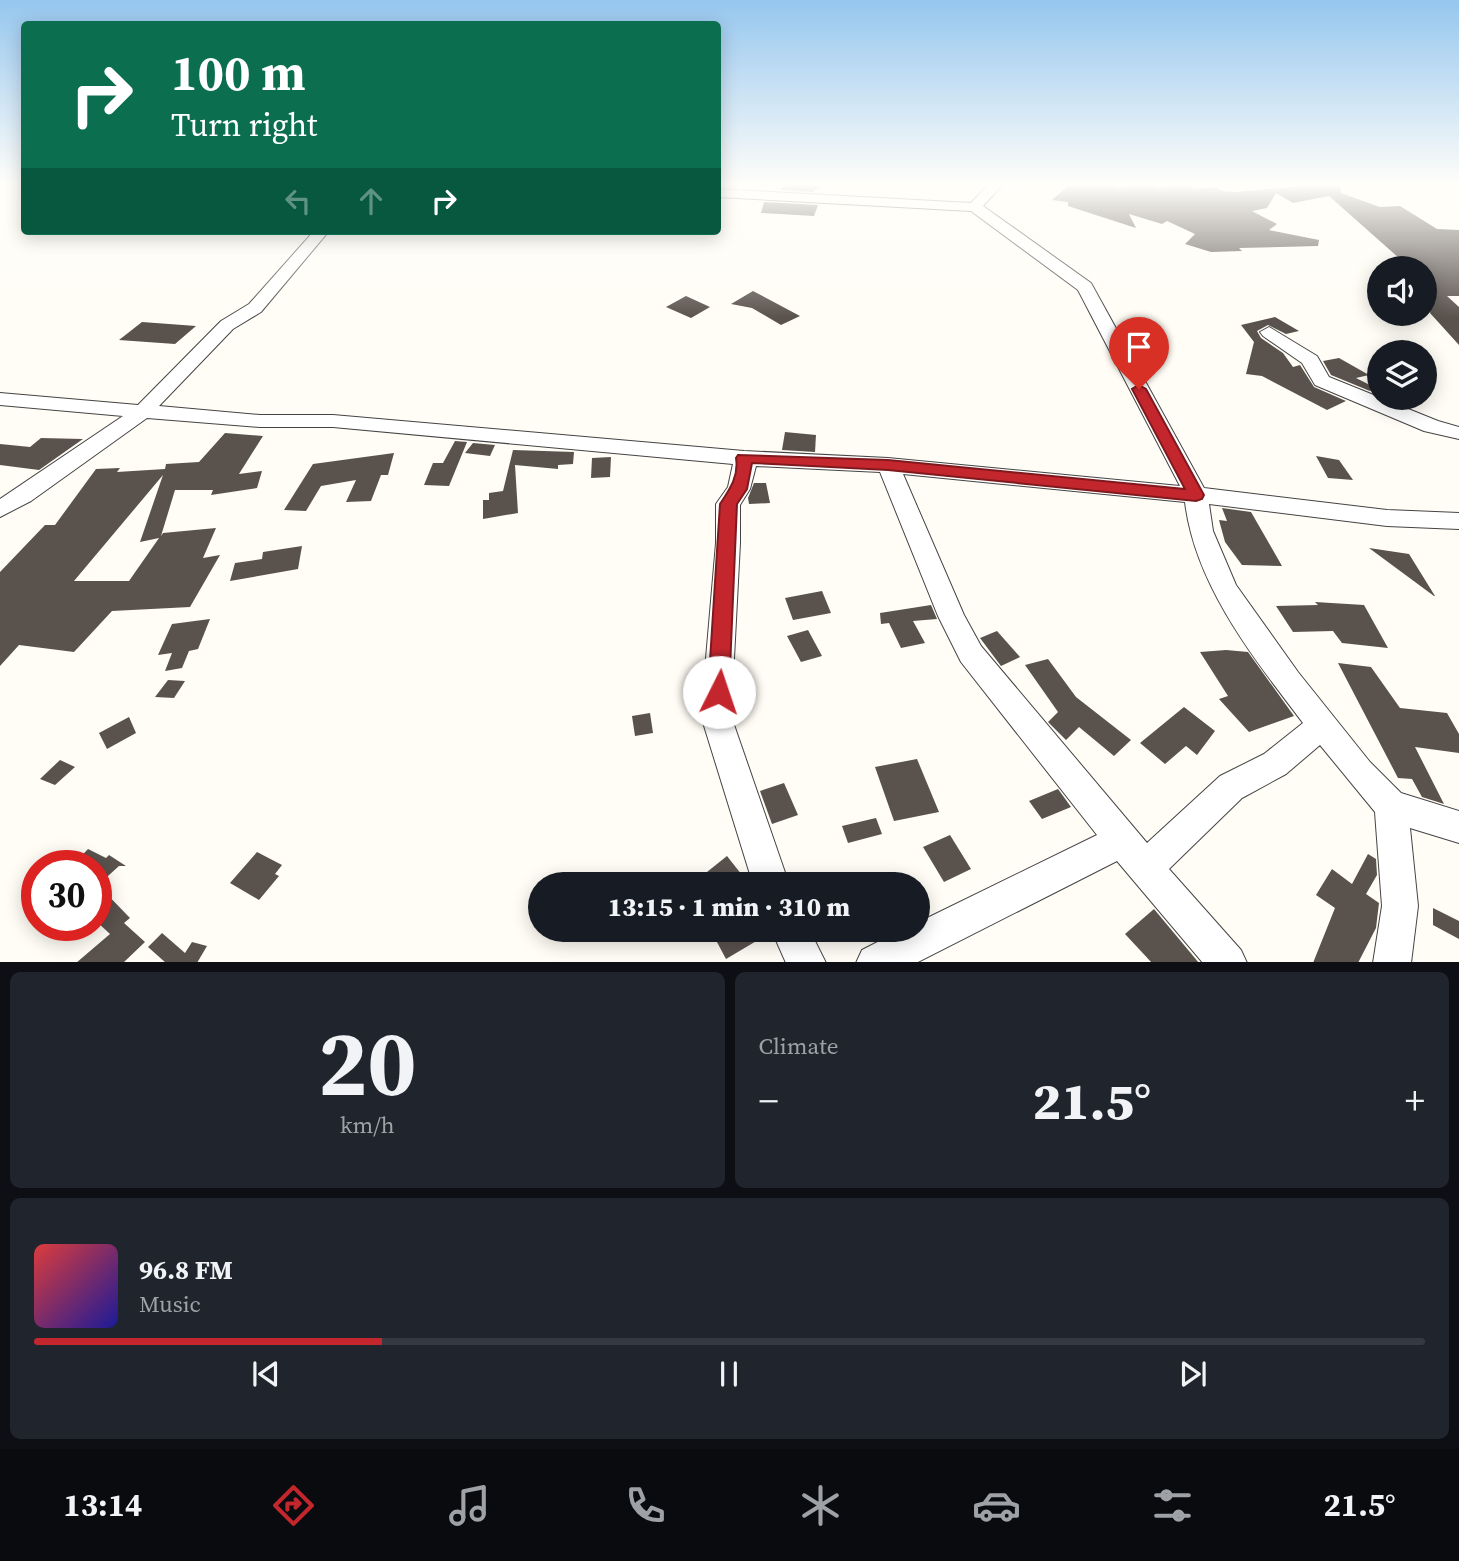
<!DOCTYPE html>
<meta charset="utf-8">
<style>
:root{--surface:#171b24;--page:#20242c;--text:#f1f3f6;--muted:#9ea1a6;--line:#363941;--accent:#c4262e}
body{margin:0;font-family:"Source Serif 4",serif;background:var(--page);color:var(--text);height:100vh;display:flex;flex-direction:column;font-size:26px;white-space:nowrap}
*{box-sizing:border-box;margin:0}
p{font-size:23px;color:var(--muted)}
.icon{flex:none;width:38px;height:38px;fill:none;stroke:currentColor;stroke-width:2;stroke-linecap:round;stroke-linejoin:round}
.map{position:relative;height:962px;overflow:hidden}
.panel{display:flex;flex-direction:column;gap:10px;padding:10px;background:#0d0f14;flex:1}
.panel>*{flex:none}
.banner{position:absolute;left:21px;top:21px;width:700px;height:214px;border-radius:7px;box-shadow:0 4px 18px #0003;background:#0b6e4f;color:#fff;overflow:hidden}
.controls{position:absolute;left:1367px;top:256px;display:grid;gap:14px}
.controls a{display:grid;place-items:center;width:70px;height:70px;border-radius:50%;background:var(--surface);box-shadow:0 4px 18px #0003;font-size:35px}
.speed{position:absolute;left:21px;top:850px;display:flex;gap:14px;font-size:35px;font-weight:700;text-align:center}
.speed>*{display:grid;place-content:center;width:91px;height:91px;border-radius:50%;background:var(--surface);box-shadow:0 4px 18px #0003;line-height:1}
.speed .limit{border:10px solid #d22;background:#fff;color:#111}
.pin{position:absolute;display:grid;place-items:center;width:60px;height:60px;color:#fff;margin:-72px -30px;border-radius:50% 50% 50% 0;rotate:-45deg;box-shadow:0 0 7px #0007}
.pin .icon{rotate:45deg}
.me{position:absolute;width:77px;margin:-38px;rotate:4deg;stroke-linejoin:round;filter:drop-shadow(0 0 5px #0008)}
.turn{display:flex;align-items:center;gap:24px;height:147px;padding:0 35px;font-size:32px}
.turn .icon{width:91px;height:91px;stroke-width:2.5}
.turn b{display:block;font-size:49px;line-height:60px}
.lanes{display:flex;align-items:center;height:66px;padding:0 35px;background:#0003;justify-content:center;gap:35px;direction:ltr}
.lanes .off{opacity:.35}
.big{font-size:52px;font-weight:800;line-height:1.1}
.panel .widget{flex:1;display:flex;flex-direction:column;justify-content:center;gap:10px;min-width:0;padding:0 24px;border-radius:10px;background:var(--page)}
.panel .dial{align-items:center;gap:0}
.dial b{font-size:91px;line-height:1}
.song{display:flex;align-items:center;gap:21px}
.cover{width:84px;height:84px;border-radius:10px;background:linear-gradient(135deg,hsl(0 70% 55%),hsl(240 70% 35%))}
.played{height:7px;border-radius:4px;background:linear-gradient(90deg,var(--accent) 25%,var(--line) 25%)}
.keys{display:flex;justify-content:space-around;direction:ltr}
.heat{display:flex;justify-content:space-between;align-items:center;font-size:38px;direction:ltr}
.panel .tiles{flex:1;display:grid;gap:10px;grid-template-columns:1fr 1fr}
.widget:last-child{grid-column:span 2}
.trip{position:absolute;left:528px;top:872px;width:402px;height:70px;border-radius:35px;background:var(--surface);box-shadow:0 4px 18px #0003;font-weight:800;line-height:70px;text-align:center}
.menu{display:flex;height:112px;justify-content:space-around;align-items:center;background:#090b0e;color:var(--muted)}
.menu .icon{width:49px;height:49px}
.menu .on{color:var(--accent)}
.menu b{font-size:32px;color:var(--text)}
.map>svg:first-child{display:block}
.building{fill:#5a524d;fill-rule:evenodd}
.lines{fill:none;stroke-linecap:round;stroke-linejoin:round}
.minor-casing{stroke:#444;stroke-width:2}
.minor{fill:#fff;fill-rule:evenodd}
.route{fill:#c4262e;stroke:#7f191e;stroke-width:2}
</style>
<div class="map">
<svg width="1459" height="963" viewBox="0 0 1459 963">
<rect width="100%" height="100%" fill="#fffdf5"/>
<g class="building">
<path d="M785,183h39l-11,9 -32,-2z"/>
<path d="M1071,183l22,4 15,-3 11,4 24,-5 16,5 24,-5 13,6 20,-2 6,4 13,1 105,-9 1,10 39,14 20,-1 37,23 22,1v66h-12l12,11v38l-29,-32 6,-18 -12,-10v-17h-20l-11,-10h6l-70,-62 -36,7 -17,-10 -9,15 -15,3 25,13 -8,6 50,10 -1,6 -79,2 3,3 -31,1 -26,-8 10,-10 -28,-13 -5,3 -33,-10 7,14 -68,-22v-4l-16,-2z"/>
<path d="M764,202l54,3 -4,11 -53,-3z"/>
<path d="M753,291l47,25 -19,9 -29,-17 -21,-4z"/>
<path d="M686,296l24,11 -19,11 -25,-11z"/>
<path d="M1275,317l24,14 -13,3 -18,-9 -11,6 4,7 22,15 10,14 7,-2 14,22 32,14 -19,9 -65,-34 -16,-2 8,-32 -13,-17z"/>
<path d="M142,322l54,4 -21,18 -56,-4z"/>
<path d="M1339,358l30,17 -13,3 20,10 -6,3 -39,-16 -8,-14z"/>
<path d="M785,432l31,3 -1,17 -33,-2z"/>
<path d="M225,433l38,3 -24,38 23,-3 -5,17 -46,7 2,-5h-38l-14,46 2,-3 53,-5 -13,30 17,-3 -30,52 -78,4 -38,41 -55,-7 -19,21v-94l45,-47h10l41,-56 24,-1 -3,4 48,-3 1,-5 33,-2zM163,475l-23,67 19,-4 -30,43h-55z"/>
<path d="M41,438l42,1 -44,31 -39,-5v-21l30,3z"/>
<path d="M455,441l12,1 -18,44 -25,-1 9,-22h10z"/>
<path d="M473,443l22,2 -5,11 -25,-3z"/>
<path d="M513,450l61,2 -1,12 -15,1v4l-43,-4 3,48 -35,6v-19h6v-7l14,-2z"/>
<path d="M394,453l-6,22h-7l-10,26 -25,1 10,-22 -35,6 -15,25 -22,-1 29,-46z"/>
<path d="M1316,456l23,4 14,20 -25,-2z"/>
<path d="M611,457l-1,20 -19,1 1,-20z"/>
<path d="M754,483h12l4,20 -21,1 -1,-6z"/>
<path d="M1222,508l29,4 31,54 -40,-1 -17,-23 -6,-22 8,1z"/>
<path d="M302,546l-4,23 -68,12 5,-18 27,-4 1,-7z"/>
<path d="M1369,548l40,6 26,42h-1z"/>
<path d="M822,591l9,22 -38,7 -8,-22z"/>
<path d="M1315,602l49,3 24,43 -46,-5 -9,-12 -40,1 -17,-26 42,-1z"/>
<path d="M931,605l6,14 -24,2 12,22 -24,5 -12,-25 -8,1 -1,-11z"/>
<path d="M210,619l-12,30 -9,2 -7,17 -17,3 7,-18 -14,2 14,-31z"/>
<path d="M808,630l14,26 -21,6 -14,-26z"/>
<path d="M997,631l23,26 -19,9 -21,-28z"/>
<path d="M1226,650l22,2 46,64 -45,16 -30,-33 9,-3 -28,-44z"/>
<path d="M1048,659l28,38 55,43 -17,16 -35,-29 -13,13 -18,-18 10,-10 -33,-47z"/>
<path d="M1338,663l33,4 29,41 47,5 12,21v19l-44,-6 29,57 -22,-7 -10,-18 -14,-1z"/>
<path d="M168,680l17,1 -11,17 -19,-1z"/>
<path d="M1184,707l31,24 -18,24 -11,-9 -21,18 -25,-21z"/>
<path d="M650,713l3,20 -18,3 -3,-20z"/>
<path d="M129,717l7,16 -29,16 -8,-16z"/>
<path d="M917,759l22,53 -45,9 -19,-54z"/>
<path d="M60,760l15,7 -20,18 -15,-6z"/>
<path d="M784,783l14,32 -26,9 -12,-33z"/>
<path d="M1058,789l13,18 -29,12 -13,-18z"/>
<path d="M876,818l6,16 -34,9 -6,-17z"/>
<path d="M950,835l21,34 -27,13 -21,-35z"/>
<path d="M88,849l18,9 3,-3 17,11h-7l-21,19 32,33 -6,5 21,19 -22,21h-47l34,-29 -14,-13v-55h-24z"/>
<path d="M257,852l25,13 -7,9 4,2 -20,24 -29,-17z"/>
<path d="M1368,854l8,5 1,16 -11,19 13,9 -3,25 -18,35h-45l22,-55 -19,-13 16,-26 20,15z"/>
<path d="M727,856l22,28h-57z"/>
<path d="M1433,908l26,13v18l-26,-14z"/>
<path d="M1154,909l45,54h-47l-27,-29z"/>
<path d="M710,929h59l1,4 -44,26z"/>
<path d="M162,933l23,20 7,-11 15,4 -10,17h-31l-18,-16z"/>
</g>
<g class="lines">
<g class="minor-casing">
<g id="minor">
<path d="M990,183h14l-21,23 108,77 113,205 183,22 72,3v16l-72,-3 -178,-22 4,27 23,54 62,87 72,90 31,31 58,18v32l-49,-15 8,78 -7,57h-38l9,-57 -7,-94 -55,-67 -34,29 -44,24 -73,71 72,81 6,13h-44l-86,-102 -201,102h-60l6,-13 41,-21h16v-7l178,-87 -136,-173 -23,-46 -58,-144 -124,-6 -6,23 -10,16v38l-9,173 58,168h-36l-52,-168 15,-173v-39l12,-17 5,-23 -400,-37h-73l-113,-9 -116,83 -31,16v-18l123,-83 -123,-11v-12l138,12 83,-84 28,-17 65,-73h15l-68,81 -28,17 -74,77 101,9h73l411,36 144,7 292,28 -102,-196 -107,-79 -253,-14v-8l253,14zM903,474l282,28c10,83 68,155 118,221l-39,31 -44,22 -73,67 -166,-197 -17,-31z"/>
<path d="M1269,327l48,29 12,21 109,44 21,6v12l-35,-8 -109,-46 -13,-22 -39,-27 -3,-4z"/>
<path d="M771,929h38l17,34h-40z"/>
</g>
</g>
<use href="#minor" class="minor"/>
</g>
<linearGradient id="sky" x2="0" y2="1"><stop stop-color="#95c6ee"/><stop offset="0.58" stop-color="#fffefa"/><stop offset="1" stop-color="#fffefa" stop-opacity="0"/></linearGradient>
<rect width="1459" height="318" fill="url(#sky)"/>
<path class="route" d="M1139,385l7,4 58,106 -2,4 -6,2 -308,-31 -136,-7 -5,26 -10,15 -8,188 -3,7 -7,2 -8,-2 -3,-7 12,-188c10,-15 19,-28 16,-46l2,-3 150,5 297,29 -53,-100z"/>
</svg>
<div class="controls">
<a><svg class="icon" aria-label="sound" viewBox="0 0 24 24"><path d="M4 9h4l5-4v14l-5-4H4zM17 9q2 3 0 6"/></svg></a>
<a><svg class="icon" aria-label="layers" viewBox="0 0 24 24"><path d="M12 4l9 5-9 5-9-5zM3 14l9 5 9-5"/></svg></a>
</div>
<div class="speed"><div class="limit">30</div></div>
<div class="pin" style="left:1139px;top:389px;background:#d93025"><svg class="icon" aria-label="arrive" viewBox="0 0 24 24"><path d="M6 21V4h12l-3 4 3 4H6"/></svg></div>
<svg class="me" style="left:719px;top:692px" viewBox="-20 -20 40 40"><circle r="19" fill="#fff"/><path d="M0-13L10 11 0 6-10 11z" fill="#c4262e"/></svg>
<div class="trip">13:15 · 1 min · 310 m</div>
<div class="banner">
<div class="turn"><svg class="icon" aria-label="right" viewBox="0 0 24 24"><path d="M7 20v-9h11M14 6l5 5-5 5"/></svg><div><b>100 m</b>Turn right</div></div>
<div class="lanes"><svg class="icon off" aria-label="left" viewBox="0 0 24 24"><path d="M17 20v-9H6M10 6l-5 5 5 5"/></svg><svg class="icon off" aria-label="ahead" viewBox="0 0 24 24"><path d="M12 20V5M6 11l6-6 6 6"/></svg><svg class="icon" aria-label="right" viewBox="0 0 24 24"><path d="M7 20v-9h11M14 6l5 5-5 5"/></svg></div>
</div>
</div>
<section class="panel">
<div class="tiles">
<div class="widget dial"><b>20</b><p>km/h</p></div>
<div class="widget"><p>Climate</p>
<div class="heat"><a>−</a><b class="big">21.5°</b><a>+</a></div>
</div>
<div class="widget">
<div class="song"><i class="cover"></i><div><b>96.8 FM</b><p>Music</p></div></div>
<div class="played"></div>
<div class="keys"><svg class="icon" aria-label="previous" viewBox="0 0 24 24"><path d="M18 5L8 12l10 7zM5 5v14"/></svg><svg class="icon" aria-label="pause" viewBox="0 0 24 24"><path d="M8 5v14M16 5v14"/></svg><svg class="icon" aria-label="next" viewBox="0 0 24 24"><path d="M6 5l10 7-10 7zM19 5v14"/></svg></div>
</div>
</div>
</section>
<nav class="menu">
<b>13:14</b>
<svg class="icon on" aria-label="directions" viewBox="0 0 24 24"><path d="M12 3l9 9-9 9-9-9zM9 14v-3h6M13 9l2 2-2 2"/></svg>
<svg class="icon" aria-label="music" viewBox="0 0 24 24"><path d="M9 18V5l10-2v13"/><circle cx="6" cy="18" r="3"/><circle cx="16" cy="16" r="3"/></svg>
<svg class="icon" aria-label="phone" viewBox="0 0 24 24"><path d="M5 4h4l2 5-3 2q2 4 5 5l2-3 5 2v4C11 20 4 13 5 4z"/></svg>
<svg class="icon" aria-label="climate" viewBox="0 0 24 24"><path d="M12 3v18M4 7l16 10M4 17L20 7"/></svg>
<svg class="icon" aria-label="car" viewBox="0 0 24 24"><path d="M5 17H2v-5l4-1 3-4h7l3 4 3 1v5h-3M9 17h6M6 11h13"/><circle cx="7" cy="17" r="2"/><circle cx="17" cy="17" r="2"/></svg>
<svg class="icon" aria-label="filters" viewBox="0 0 24 24"><path d="M4 7h16M4 17h16"/><circle cx="9" cy="7" r="2"/><circle cx="15" cy="17" r="2"/></svg>
<b>21.5°</b>
</nav>
